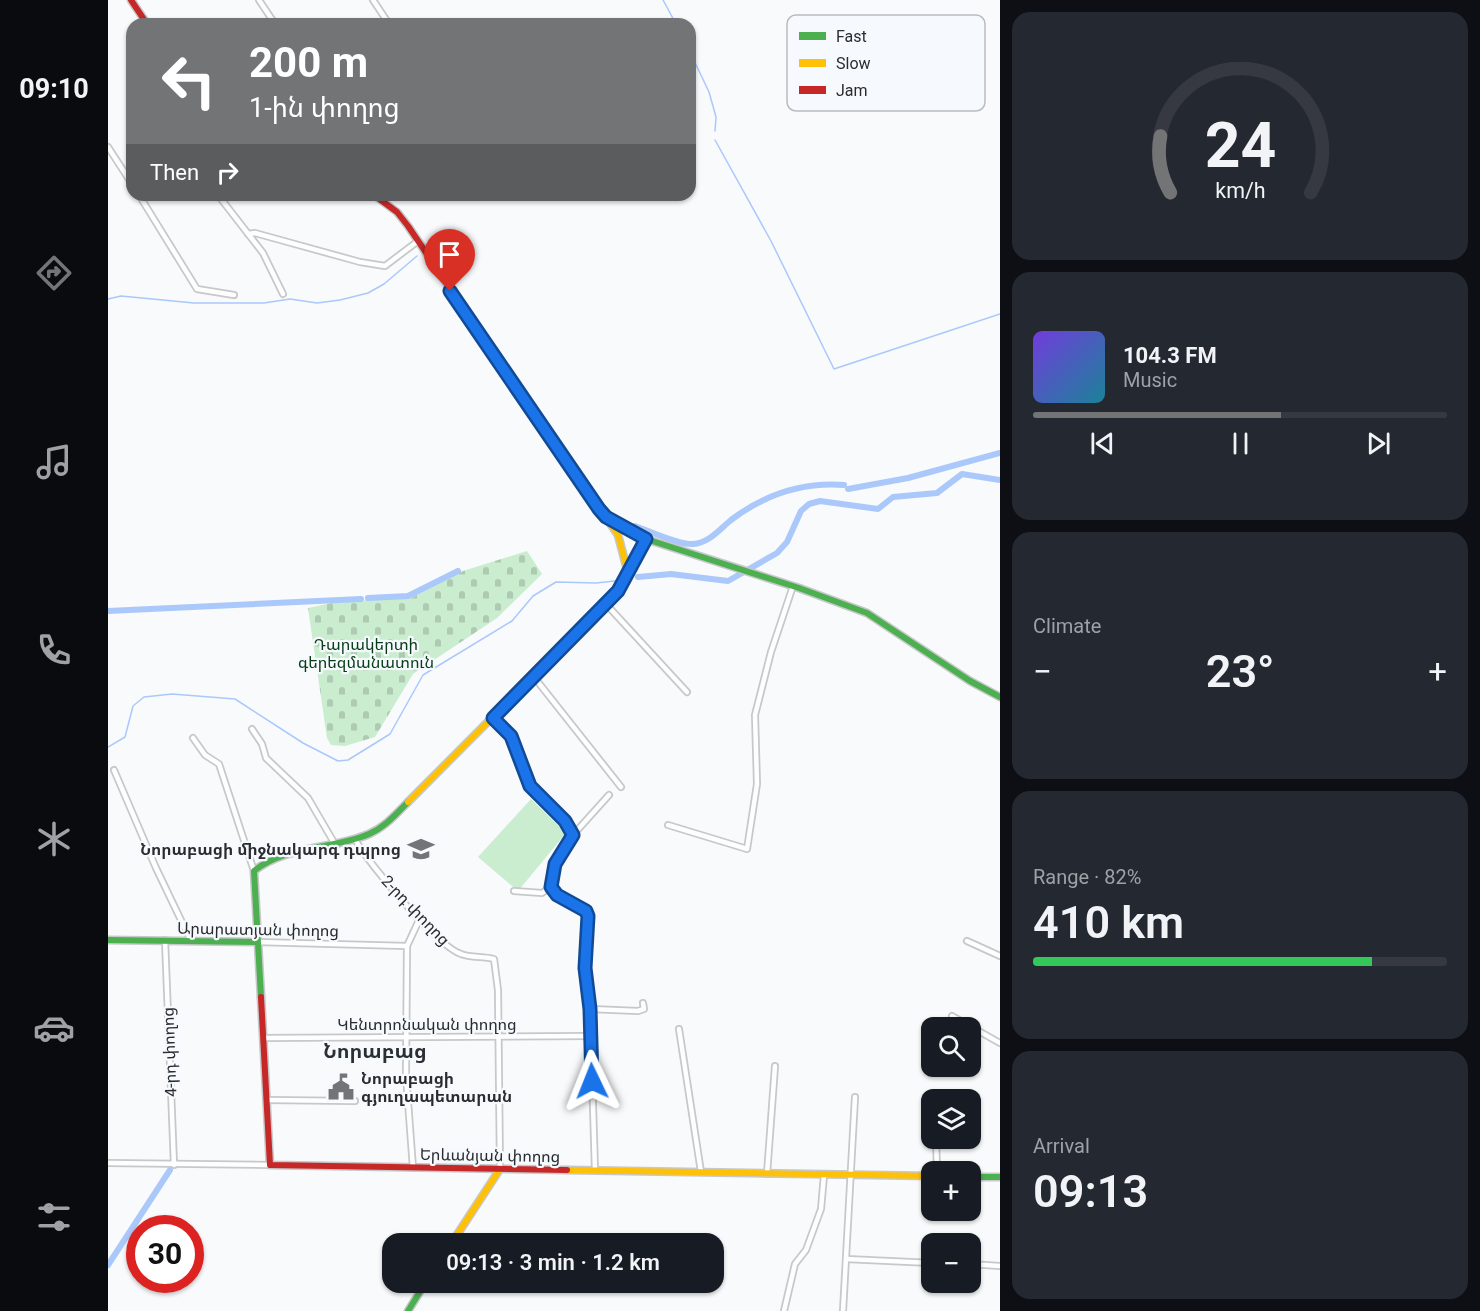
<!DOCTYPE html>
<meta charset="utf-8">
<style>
:root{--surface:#171b24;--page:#242831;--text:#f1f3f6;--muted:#9ea1a6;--line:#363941;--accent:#727475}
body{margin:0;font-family:Roboto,"Noto Sans Armenian",sans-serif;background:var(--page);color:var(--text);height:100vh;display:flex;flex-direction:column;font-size:22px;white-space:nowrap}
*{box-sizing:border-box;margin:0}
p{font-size:20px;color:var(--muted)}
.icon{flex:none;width:33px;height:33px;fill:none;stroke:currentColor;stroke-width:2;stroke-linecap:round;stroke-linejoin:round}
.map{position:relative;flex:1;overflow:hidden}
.side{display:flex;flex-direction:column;gap:12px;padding:12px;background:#0d0f14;width:480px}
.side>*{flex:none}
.guide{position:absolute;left:18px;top:18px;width:570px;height:183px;border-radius:18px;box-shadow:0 2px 4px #0004;background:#727475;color:#fff;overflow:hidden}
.controls{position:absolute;left:813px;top:1017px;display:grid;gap:12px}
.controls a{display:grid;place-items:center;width:60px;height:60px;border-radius:12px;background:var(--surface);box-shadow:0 2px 4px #0004;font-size:30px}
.speed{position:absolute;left:18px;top:1215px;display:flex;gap:12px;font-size:30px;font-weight:700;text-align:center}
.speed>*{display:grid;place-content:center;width:78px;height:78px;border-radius:50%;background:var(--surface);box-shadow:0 2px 4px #0004;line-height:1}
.speed .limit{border:9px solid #d22;background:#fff;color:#111}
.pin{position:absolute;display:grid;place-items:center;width:51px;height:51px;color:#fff;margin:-62px -26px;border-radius:50% 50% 50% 0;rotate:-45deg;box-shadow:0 0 6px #0007}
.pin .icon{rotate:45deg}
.me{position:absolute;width:66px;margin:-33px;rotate:358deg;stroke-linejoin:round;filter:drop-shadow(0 0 4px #0008)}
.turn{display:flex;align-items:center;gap:21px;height:126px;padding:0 24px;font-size:27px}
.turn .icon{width:78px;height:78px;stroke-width:2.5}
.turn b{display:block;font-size:42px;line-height:51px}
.then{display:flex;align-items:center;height:57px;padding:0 24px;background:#0003;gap:12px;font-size:22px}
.big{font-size:45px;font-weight:600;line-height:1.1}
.side .card{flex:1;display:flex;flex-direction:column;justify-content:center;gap:9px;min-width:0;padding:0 21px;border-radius:18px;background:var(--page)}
.side .dial{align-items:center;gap:0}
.dial svg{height:156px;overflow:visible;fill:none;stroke:var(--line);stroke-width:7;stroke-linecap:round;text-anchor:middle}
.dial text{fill:var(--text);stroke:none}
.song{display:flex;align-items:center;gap:18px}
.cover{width:72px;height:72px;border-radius:9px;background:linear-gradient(135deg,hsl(260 70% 55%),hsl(190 70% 35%))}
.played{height:6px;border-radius:3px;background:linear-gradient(90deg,var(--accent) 60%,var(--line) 60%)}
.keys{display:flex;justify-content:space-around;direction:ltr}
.heat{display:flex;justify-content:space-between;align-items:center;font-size:33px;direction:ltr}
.charge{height:9px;border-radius:4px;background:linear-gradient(90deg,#34c759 82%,var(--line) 0)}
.trip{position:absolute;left:274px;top:1233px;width:342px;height:60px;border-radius:18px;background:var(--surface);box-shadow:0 2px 4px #0004;font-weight:600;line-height:60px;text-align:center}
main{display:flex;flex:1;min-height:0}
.dock{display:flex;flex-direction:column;width:108px;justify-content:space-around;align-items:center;background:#090b0e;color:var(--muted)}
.dock .icon{width:42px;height:42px}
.dock .selected{color:var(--accent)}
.dock b{font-size:27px;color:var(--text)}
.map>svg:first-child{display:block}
.cemetery{fill:url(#cemetery-stones)}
.pitch{fill:#caeccf}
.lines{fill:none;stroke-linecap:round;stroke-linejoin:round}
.stream{stroke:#abc8fb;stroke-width:1.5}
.canal{stroke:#abc8fb;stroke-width:6}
.street-casing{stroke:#c6c8ca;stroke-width:8}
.fast-casing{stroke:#c6c8ca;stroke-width:9}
.slow-casing{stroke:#c6c8ca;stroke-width:9}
.jam-casing{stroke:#c6c8ca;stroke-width:9}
.street{stroke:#fefeff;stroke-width:4.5}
.fast{stroke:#4caf50;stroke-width:6}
.slow{stroke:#ffc107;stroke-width:6}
.jam{stroke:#c62828;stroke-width:6}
.route-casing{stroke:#114b97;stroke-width:15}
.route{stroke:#1a73e8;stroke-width:10}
.labels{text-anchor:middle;stroke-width:4.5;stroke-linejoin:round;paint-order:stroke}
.park-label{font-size:16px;fill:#073d16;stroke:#f6fafe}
.poi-label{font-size:16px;font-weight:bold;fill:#2a2c2d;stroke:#f6fafe;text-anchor:end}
.street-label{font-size:16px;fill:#2a2c2d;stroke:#f6fafe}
.quarter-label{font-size:20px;font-weight:bold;fill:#2c2f32;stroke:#f6fafe}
.key{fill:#f6fafe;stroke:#b9bcbf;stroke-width:1.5}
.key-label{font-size:16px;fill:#2a2c2d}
</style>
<main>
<nav class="dock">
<b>09:10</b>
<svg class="icon selected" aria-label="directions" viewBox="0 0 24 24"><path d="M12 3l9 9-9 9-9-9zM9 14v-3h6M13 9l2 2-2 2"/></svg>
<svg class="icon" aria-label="music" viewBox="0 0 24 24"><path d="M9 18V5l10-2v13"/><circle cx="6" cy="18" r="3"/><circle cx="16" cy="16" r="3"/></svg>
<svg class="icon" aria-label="phone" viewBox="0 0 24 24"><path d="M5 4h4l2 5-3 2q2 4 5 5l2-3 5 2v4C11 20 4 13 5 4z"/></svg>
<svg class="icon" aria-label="climate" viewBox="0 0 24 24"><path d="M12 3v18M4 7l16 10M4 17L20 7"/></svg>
<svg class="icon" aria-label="car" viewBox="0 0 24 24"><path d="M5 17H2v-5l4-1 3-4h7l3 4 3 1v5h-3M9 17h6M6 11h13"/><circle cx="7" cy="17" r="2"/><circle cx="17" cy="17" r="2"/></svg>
<svg class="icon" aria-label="filters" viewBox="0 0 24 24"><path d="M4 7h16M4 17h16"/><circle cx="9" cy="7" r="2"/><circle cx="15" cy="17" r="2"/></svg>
</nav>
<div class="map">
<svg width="892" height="1311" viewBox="0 0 892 1311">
<defs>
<pattern id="cemetery-stones" width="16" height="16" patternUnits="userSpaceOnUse" patternTransform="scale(1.5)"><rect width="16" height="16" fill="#caeccf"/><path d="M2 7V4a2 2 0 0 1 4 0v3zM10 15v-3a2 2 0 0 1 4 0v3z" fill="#aecbb2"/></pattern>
</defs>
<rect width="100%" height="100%" fill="#f8fafc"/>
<path class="cemetery" d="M419,551l15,23 -45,44 -84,56 -38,63 -30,9 -14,-1 -4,-7 -19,-130 28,-6 75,-4 52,-27z"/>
<path class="pitch" d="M423,799l35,34 -48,58 -40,-34z"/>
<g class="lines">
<g class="stream">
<path d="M555,0l13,24"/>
<path d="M582,52l19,40 7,25 -1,14"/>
<path d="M607,140l56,101 63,128 166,-55"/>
<path d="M0,299l13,-3 73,7h70l26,-4 27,4 23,-3 28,-7 16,-9 33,-28"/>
<path d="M0,747l17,-10 8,-31 11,-9 28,-3 63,5 68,44 35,18 10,-1 42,-26 33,-59 89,-54 21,-25 23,-14 40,1 19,-2"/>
</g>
<g class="canal">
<path d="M740,489l60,-11 92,-25"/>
<path d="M527,526c15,5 43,19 58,18 16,-1 27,-15 38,-24 33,-25 72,-38 113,-35"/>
<path d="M530,577l33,-3 57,7 49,-28 10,-11 14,-31 8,-7 11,-3 58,8 15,-12 44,-4 25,-19 38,6"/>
<path d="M260,598l40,-2 50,-25"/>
<path d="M0,611l253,-12"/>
<path d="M0,1265l62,-95"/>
</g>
<g class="street-casing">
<g id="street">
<path d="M151,0l16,24"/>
<path d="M265,0l16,24"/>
<path d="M0,147l24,37"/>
<path d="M31,195l58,94 37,6"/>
<path d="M110,195l45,58 20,41"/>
<path d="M140,234l7,-1 105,29 25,4 33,-25"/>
<path d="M497,603l82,89"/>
<path d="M426,677l87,110"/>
<path d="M385,718l18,18 19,50 35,35 8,14 -18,29 -4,23 6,8 29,16 2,5 -3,52 5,41 5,161"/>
<path d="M144,729l10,15 4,14 42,40 28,48"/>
<path d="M85,738l12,17 14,9 35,107"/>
<path d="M6,770l42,98 35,73"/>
<path d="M560,825l79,24 10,-65 -2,-69 16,-63 22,-66"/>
<path d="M465,835l36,-40"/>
<path d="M248,841c13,23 81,105 105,113 10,4 22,2 33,5l4,31 2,179"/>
<path d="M406,891l28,2 9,-6"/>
<path d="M57,940l9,225"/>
<path d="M859,941l33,15"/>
<path d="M149,942l150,4"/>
<path d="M482,1009l48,2 6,-2 -1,-6"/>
<path d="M844,1016l48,27"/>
<path d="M571,1029l22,143"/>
<path d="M155,1038l328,-2"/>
<path d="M159,1100l88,1"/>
<path d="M828,1138l1,34"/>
<path d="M0,1163l162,2"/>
<path d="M305,1168l-7,-93 1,-129 13,-28"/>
<path d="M659,1174l8,-108"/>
<path d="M738,1259l86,4"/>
<path d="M862,1264l30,2"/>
<path d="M676,1311l11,-47 11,-14 15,-41 3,-34"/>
<path d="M735,1311l12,-214"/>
</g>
</g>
<g class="fast-casing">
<g id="fast">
<path d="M499,518l39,21 153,49 68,25 103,68 30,16"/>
<path d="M0,940l149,2"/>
<path d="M153,997l-7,-126c32,-26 78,-21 115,-37 16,-7 27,-20 39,-32"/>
<path d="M862,1177h30"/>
<path d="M300,1311l18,-29"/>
</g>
</g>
<g class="slow-casing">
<g id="slow">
<path d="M458,459l52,76 10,38"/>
<path d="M300,802l210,-211 28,-52"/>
<path d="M459,1170l365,6"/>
<path d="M343,1244l49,-75"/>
</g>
</g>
<g class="jam-casing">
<g id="jam">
<path d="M23,0l16,24"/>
<path d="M266,195l23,17 11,14 158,233"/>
<path d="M153,997l9,168 297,5"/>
</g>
</g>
<use href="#street" class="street"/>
<use href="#fast" class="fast"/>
<use href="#slow" class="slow"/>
<use href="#jam" class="jam"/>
</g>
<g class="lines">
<g class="route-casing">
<path id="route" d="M342,291l149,218 7,8 40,22 -28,52 -125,127 18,18 19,50 35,35 8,14 -18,29 -4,23 6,8 29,16 2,5 -3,52 5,41 2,72"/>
</g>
<use href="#route" class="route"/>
</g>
<defs>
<g id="school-bare" transform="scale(2.07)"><path d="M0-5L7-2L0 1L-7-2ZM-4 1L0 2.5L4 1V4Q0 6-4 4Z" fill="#727475" stroke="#f6fafe" stroke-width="2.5" paint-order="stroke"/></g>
<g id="civic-bare" transform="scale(2.07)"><path d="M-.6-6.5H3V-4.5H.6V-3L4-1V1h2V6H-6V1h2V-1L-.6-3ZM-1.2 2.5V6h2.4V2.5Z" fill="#727475" stroke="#f6fafe" stroke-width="2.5" paint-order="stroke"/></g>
</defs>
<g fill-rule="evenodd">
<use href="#school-bare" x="313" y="849"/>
<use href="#civic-bare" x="233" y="1087"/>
</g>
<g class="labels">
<g class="park-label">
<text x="258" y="650">Դարակերտի<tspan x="258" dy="18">գերեզմանատուն</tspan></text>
</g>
<g class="poi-label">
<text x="293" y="855">Նորաբացի միջնակարգ դպրոց</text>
<text x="253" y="1084" text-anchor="start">Նորաբացի<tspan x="253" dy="18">գյուղապետարան</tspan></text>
</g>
<g class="street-label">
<text transform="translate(308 910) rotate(46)" y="6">2-րդ փողոց</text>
<text transform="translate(150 929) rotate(1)" y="6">Արարատյան փողոց</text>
<text x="319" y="1030">Կենտրոնական փողոց</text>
<text transform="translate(61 1052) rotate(-92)" y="6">4-րդ փողոց</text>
<text transform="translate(382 1155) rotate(1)" y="6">Երևանյան փողոց</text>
</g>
<g class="quarter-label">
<text x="267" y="1058">Նորաբաց</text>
</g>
</g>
<rect x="679" y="15" width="198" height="96" rx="9" class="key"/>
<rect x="691" y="32" width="27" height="8" fill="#4caf50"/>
<rect x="691" y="59" width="27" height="8" fill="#ffc107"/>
<rect x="691" y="86" width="27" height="8" fill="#c62828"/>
<g class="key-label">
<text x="728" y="42">Fast</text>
<text x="728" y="69">Slow</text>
<text x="728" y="96">Jam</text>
</g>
</svg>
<div class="controls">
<a><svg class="icon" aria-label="search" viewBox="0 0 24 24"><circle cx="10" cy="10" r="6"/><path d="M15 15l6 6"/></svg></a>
<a><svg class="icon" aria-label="layers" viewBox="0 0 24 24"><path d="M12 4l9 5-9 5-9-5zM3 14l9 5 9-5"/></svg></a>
<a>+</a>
<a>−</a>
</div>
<div class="speed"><div class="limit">30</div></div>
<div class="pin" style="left:342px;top:291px;background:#d93025"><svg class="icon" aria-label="arrive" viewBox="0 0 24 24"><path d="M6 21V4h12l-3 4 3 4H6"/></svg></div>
<svg class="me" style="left:484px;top:1081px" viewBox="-20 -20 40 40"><path d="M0-17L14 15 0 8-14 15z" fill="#1a73e8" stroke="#fff" stroke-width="4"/></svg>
<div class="trip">09:13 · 3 min · 1.2 km</div>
<div class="guide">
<div class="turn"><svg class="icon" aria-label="left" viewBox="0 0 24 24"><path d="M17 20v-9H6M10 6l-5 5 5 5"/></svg><div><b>200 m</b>1-ին փողոց</div></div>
<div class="then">Then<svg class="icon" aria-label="right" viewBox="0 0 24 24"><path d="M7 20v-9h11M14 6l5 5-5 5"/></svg></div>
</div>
</div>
<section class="side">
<div class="card dial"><svg viewBox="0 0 100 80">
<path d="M14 69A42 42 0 1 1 86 69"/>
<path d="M14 69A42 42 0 0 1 9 40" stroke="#727475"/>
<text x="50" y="56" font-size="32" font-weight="700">24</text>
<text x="50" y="72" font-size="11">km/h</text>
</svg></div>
<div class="card">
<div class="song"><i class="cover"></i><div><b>104.3 FM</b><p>Music</p></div></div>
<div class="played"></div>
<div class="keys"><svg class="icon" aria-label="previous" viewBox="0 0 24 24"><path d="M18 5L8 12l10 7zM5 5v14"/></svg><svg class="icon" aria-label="pause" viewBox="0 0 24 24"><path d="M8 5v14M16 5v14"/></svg><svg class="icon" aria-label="next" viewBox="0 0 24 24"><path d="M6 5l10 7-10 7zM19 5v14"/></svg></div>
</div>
<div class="card"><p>Climate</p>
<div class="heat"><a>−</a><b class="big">23°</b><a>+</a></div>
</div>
<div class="card"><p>Range · 82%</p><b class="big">410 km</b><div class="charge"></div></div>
<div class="card"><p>Arrival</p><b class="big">09:13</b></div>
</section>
</main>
